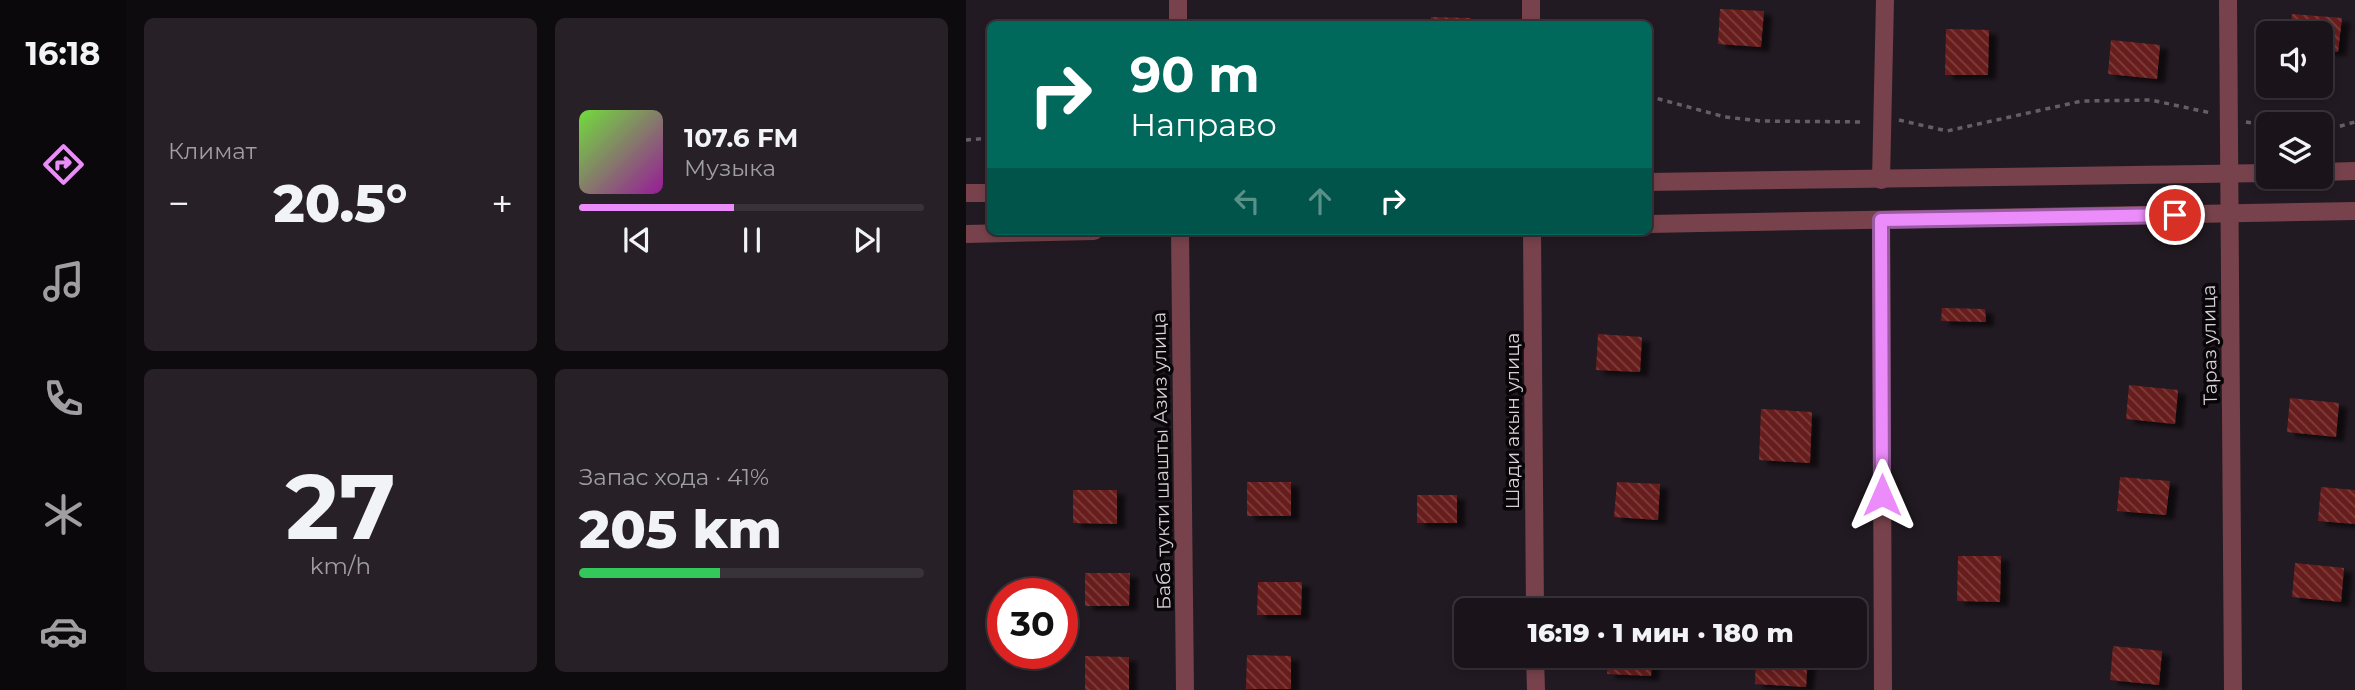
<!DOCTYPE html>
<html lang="ru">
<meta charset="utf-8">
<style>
:root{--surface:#1a141a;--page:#272127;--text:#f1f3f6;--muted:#9f9ea2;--line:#383339;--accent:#ec8cfa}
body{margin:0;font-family:Montserrat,sans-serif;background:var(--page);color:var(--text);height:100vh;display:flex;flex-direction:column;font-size:26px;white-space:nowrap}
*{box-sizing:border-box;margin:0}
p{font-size:23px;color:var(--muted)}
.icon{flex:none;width:38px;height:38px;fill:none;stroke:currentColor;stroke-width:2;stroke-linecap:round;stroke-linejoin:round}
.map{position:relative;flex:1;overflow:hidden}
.drawer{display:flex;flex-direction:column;gap:18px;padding:18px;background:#0e0b0e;width:840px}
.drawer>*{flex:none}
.top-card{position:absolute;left:21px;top:21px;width:665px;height:214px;border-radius:10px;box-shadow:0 4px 10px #0003,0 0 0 2px var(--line);background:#00695c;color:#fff;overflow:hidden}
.tools{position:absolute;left:1290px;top:21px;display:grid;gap:14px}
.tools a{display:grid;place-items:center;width:77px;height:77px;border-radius:10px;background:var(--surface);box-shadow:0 4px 10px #0003,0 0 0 2px var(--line);font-size:35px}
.speed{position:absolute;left:21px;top:578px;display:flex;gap:14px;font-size:35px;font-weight:700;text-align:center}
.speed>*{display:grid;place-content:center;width:91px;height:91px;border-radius:50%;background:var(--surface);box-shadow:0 4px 10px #0003,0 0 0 2px var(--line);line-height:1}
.speed .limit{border:10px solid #d22;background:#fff;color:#111}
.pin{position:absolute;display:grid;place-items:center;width:60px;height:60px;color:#fff;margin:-30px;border:4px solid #fff;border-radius:50%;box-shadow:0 2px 7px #0007}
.me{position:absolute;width:77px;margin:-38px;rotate:0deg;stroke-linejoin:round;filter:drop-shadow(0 0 5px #0008)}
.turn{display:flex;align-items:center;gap:24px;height:147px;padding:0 28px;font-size:32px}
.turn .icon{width:91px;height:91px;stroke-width:2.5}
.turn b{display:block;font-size:49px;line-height:60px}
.lanes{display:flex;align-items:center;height:66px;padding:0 28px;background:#0003;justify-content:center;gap:35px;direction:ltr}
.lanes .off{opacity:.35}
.big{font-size:52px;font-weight:800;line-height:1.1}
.drawer .card{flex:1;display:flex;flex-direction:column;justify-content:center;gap:10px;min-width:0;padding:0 24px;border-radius:10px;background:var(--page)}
.drawer .dial{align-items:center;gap:0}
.dial b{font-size:91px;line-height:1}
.song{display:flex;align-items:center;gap:21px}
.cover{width:84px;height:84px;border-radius:10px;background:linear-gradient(135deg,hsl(100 70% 55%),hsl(300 70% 35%))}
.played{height:7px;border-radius:4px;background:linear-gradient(90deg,var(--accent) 45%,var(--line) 45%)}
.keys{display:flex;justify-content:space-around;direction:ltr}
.heat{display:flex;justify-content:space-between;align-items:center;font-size:38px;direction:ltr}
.charge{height:10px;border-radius:5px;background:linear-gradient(90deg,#34c759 41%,var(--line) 0)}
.drawer .tiles{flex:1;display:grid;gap:18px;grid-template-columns:repeat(2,1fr)}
.trip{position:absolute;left:488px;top:598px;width:413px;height:70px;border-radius:10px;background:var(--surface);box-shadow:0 4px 10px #0003,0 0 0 2px var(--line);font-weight:800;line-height:70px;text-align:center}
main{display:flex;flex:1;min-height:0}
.dock{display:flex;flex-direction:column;width:126px;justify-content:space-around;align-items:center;background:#0a080a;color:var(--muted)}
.dock .icon{width:49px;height:49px}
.dock .selected{color:var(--accent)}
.dock b{font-size:32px;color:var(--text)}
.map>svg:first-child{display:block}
.building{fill:url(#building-back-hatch);filter:url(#shadow)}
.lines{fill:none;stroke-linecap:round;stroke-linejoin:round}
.path{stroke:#665e66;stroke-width:3.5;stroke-dasharray:5 5;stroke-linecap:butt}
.minor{stroke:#77424b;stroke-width:18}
.route-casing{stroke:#995ba2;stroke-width:18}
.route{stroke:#ec8cfa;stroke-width:12}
.labels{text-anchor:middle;stroke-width:7;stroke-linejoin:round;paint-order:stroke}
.street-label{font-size:19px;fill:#d7d0d6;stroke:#090609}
</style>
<main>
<nav class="dock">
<b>16:18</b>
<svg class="icon selected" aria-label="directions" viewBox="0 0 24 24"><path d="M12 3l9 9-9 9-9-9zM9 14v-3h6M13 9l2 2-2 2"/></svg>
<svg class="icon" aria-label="music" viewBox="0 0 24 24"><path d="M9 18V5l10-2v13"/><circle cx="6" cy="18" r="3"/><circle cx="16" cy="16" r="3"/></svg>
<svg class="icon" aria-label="phone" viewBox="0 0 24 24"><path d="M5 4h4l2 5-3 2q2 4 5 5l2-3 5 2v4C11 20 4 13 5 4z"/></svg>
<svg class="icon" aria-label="climate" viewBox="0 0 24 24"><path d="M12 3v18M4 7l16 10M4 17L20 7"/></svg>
<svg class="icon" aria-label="car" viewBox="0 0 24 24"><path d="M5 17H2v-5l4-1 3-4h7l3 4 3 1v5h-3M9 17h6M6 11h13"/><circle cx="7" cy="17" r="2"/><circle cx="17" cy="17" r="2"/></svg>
</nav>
<section class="drawer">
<div class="tiles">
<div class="card"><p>Климат</p>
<div class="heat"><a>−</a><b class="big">20.5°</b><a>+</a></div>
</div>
<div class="card">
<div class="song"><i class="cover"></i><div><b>107.6 FM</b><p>Музыка</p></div></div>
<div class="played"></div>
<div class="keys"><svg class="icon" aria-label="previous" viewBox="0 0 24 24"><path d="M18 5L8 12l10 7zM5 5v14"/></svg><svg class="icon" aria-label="pause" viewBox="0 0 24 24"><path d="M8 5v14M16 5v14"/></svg><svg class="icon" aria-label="next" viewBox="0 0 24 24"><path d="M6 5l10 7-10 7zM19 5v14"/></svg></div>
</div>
<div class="card dial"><b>27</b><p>km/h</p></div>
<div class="card"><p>Запас хода · 41%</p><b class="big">205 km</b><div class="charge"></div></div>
</div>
</section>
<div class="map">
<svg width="1389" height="690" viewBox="0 0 1389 690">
<defs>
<pattern id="building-back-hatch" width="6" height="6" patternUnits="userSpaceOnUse" patternTransform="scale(1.75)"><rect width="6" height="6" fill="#681f1d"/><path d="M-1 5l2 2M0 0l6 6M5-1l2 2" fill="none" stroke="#7d3e3d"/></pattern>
<filter id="shadow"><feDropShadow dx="8" dy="4.5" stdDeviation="2" flood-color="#0009"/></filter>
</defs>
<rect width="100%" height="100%" fill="#221a22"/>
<g class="building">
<path d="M754,9l44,2 -3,36 -43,-3z"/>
<path d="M1326,14l50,4 -4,34 -18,-2v-17h-30z"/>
<path d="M465,17l40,1v6h-40z"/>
<path d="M980,29l43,1 -1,45h-43z"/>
<path d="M1145,40l49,5 -3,34 -49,-5z"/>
<path d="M976,308l43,1 1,13 -45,-1z"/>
<path d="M632,334l44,3 -2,35 -44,-2z"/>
<path d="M1163,385l49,5 -3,34 -49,-5z"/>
<path d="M1324,398l49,5 -3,34 -49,-5z"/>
<path d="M795,409l51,3 -2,51 -51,-3z"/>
<path d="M1154,477l50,4 -4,34 -49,-4z"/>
<rect x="281" y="482" width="44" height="34"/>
<path d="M651,482l43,2 -2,36 -44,-3z"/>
<path d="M1355,487l34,3v34l-37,-3z"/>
<path d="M107,490h44v34l-44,-1z"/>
<rect x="451" y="495" width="40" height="28"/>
<path d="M992,556h43l-1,46 -43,-1z"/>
<path d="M1329,563l49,5 -3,34 -49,-5z"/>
<path d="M119,573h45l-1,33h-44z"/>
<path d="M292,582h44l-1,33h-44z"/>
<path d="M1147,646l49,5 -3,34 -49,-5z"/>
<path d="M281,655l44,1v33h-45z"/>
<path d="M119,656l44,1v33h-44z"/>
<path d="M643,656h43l-1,20 -44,-2z"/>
<path d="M790,656h52l-2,31 -51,-3z"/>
</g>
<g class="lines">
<g class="path">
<path d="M682,96l77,21 36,4 103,1"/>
<path d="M933,120l48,11 135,-30 69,-1 60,13"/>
<path d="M1280,122l22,3"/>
<path d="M1354,127h17l18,-5"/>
<path d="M0,140l24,-2"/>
</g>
<g class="minor">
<path d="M212,0v24"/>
<path d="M565,0v24"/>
<path d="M1262,0l5,690"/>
<path d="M1354,172l35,-1"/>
<path d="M915,180l4,-180"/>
<path d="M682,182l620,-9"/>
<path d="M0,193h24"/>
<path d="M915,220l2,470"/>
<path d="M682,224l707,-13"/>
<path d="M214,231l5,459"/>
<path d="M566,231l3,380"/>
<path d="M0,234l128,-3"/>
<path d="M569,656l1,34"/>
</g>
</g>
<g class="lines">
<g class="route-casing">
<path id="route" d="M916,495l-1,-275 294,-5"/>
</g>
<use href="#route" class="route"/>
</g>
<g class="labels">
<g class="street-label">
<text transform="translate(1243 345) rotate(-91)" y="7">Тараз улица</text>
<text transform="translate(546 421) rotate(-90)" y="7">Шади акын улица</text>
<text transform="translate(195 461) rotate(-91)" y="7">Баба тукти шашты Азиз улица</text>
</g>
</g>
</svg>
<div class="tools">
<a><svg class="icon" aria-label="sound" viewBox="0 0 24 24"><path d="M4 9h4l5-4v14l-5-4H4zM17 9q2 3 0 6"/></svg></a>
<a><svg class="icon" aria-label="layers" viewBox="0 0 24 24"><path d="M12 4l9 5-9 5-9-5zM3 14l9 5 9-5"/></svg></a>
</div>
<div class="speed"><div class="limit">30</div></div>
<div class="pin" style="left:1209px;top:215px;background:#d93025"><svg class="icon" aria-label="arrive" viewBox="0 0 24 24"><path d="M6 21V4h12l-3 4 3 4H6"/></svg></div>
<svg class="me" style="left:916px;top:495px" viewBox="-20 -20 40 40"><path d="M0-17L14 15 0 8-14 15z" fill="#ec8cfa" stroke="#fff" stroke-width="4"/></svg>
<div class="trip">16:19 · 1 мин · 180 m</div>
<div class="top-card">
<div class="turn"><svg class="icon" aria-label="right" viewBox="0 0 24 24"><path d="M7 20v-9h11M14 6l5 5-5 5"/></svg><div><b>90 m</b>Направо</div></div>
<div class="lanes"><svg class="icon off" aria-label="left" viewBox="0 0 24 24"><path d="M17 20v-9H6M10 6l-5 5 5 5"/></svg><svg class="icon off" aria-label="ahead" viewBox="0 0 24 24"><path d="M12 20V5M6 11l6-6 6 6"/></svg><svg class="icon" aria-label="right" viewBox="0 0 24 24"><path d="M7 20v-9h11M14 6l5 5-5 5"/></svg></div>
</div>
</div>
</main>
